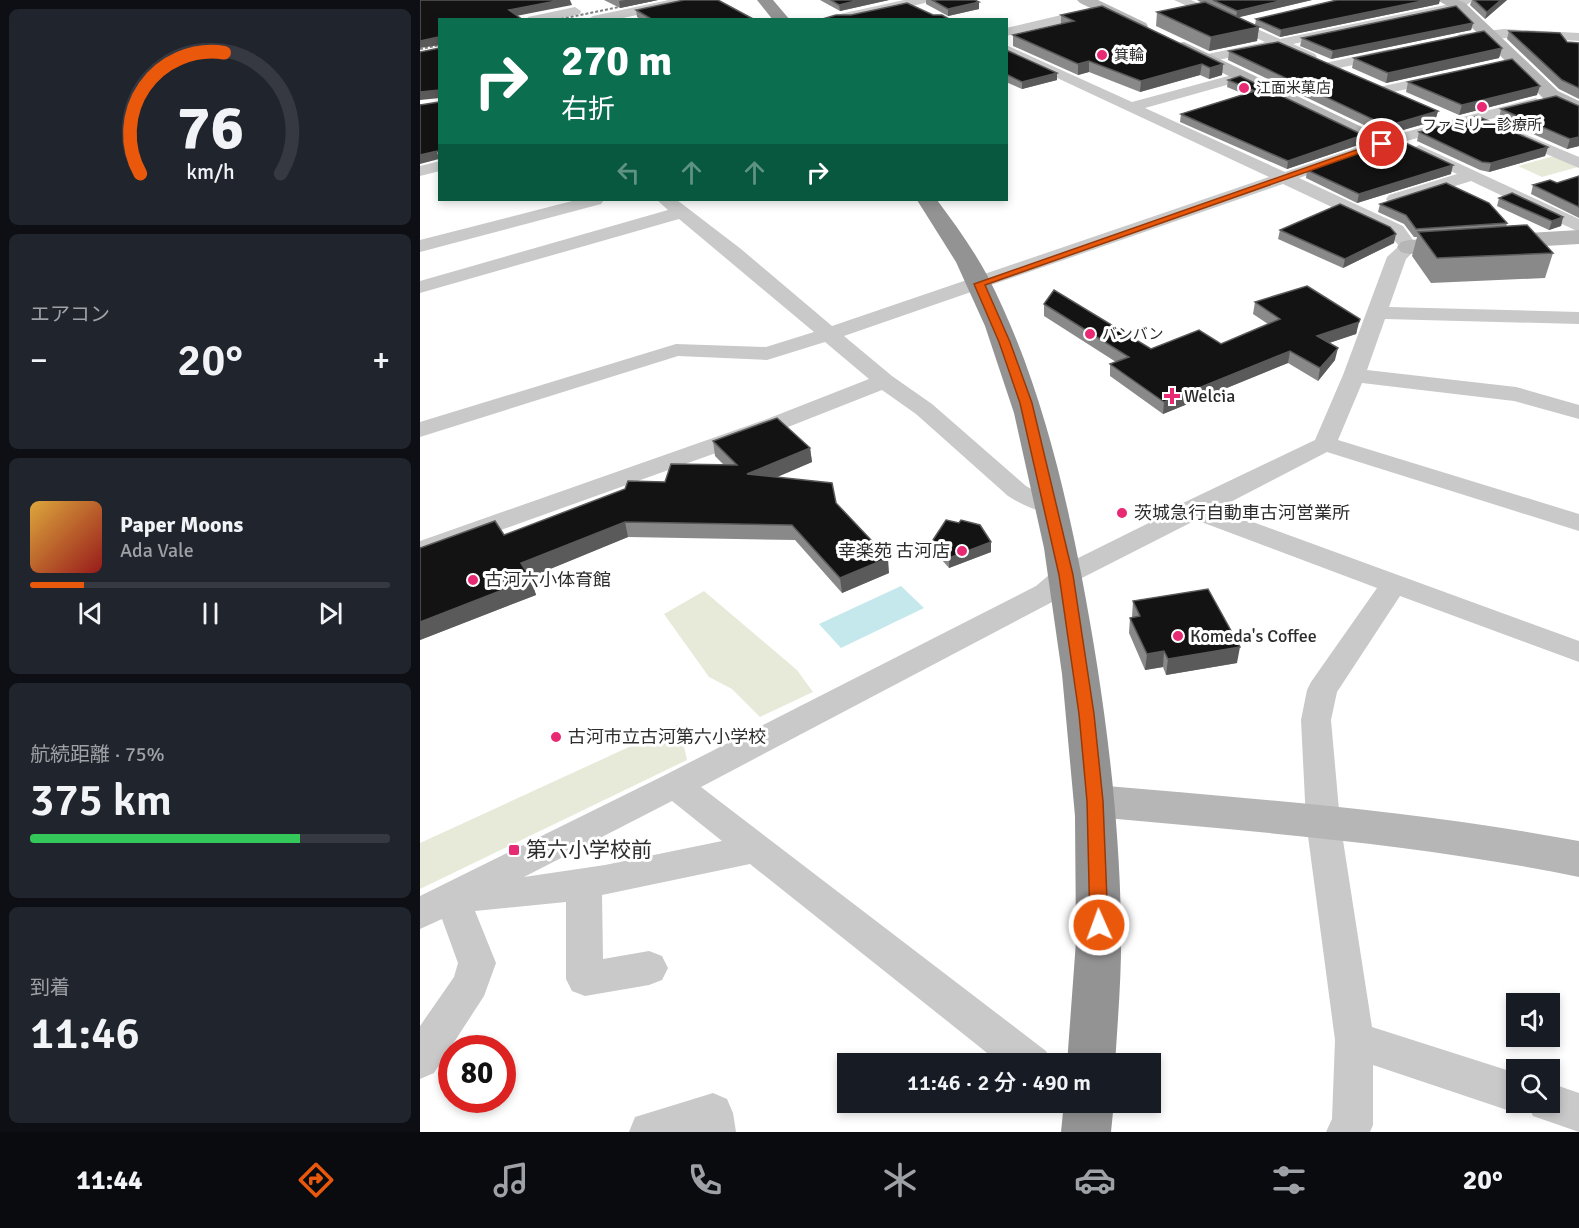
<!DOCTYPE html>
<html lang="ja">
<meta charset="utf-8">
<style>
:root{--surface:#171b24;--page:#20242c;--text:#f1f3f6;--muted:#9ea1a6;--line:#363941;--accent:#ea580c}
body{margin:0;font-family:Signika,"Noto Sans JP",sans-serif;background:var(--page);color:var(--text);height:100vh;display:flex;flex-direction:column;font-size:22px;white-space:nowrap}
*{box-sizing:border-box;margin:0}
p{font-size:20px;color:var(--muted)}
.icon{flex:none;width:33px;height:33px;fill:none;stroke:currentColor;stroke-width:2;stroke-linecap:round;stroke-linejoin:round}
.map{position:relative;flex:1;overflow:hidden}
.drawer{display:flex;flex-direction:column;gap:9px;padding:9px;background:#0d0f14;width:420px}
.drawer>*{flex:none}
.banner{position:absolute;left:18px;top:18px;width:570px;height:183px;border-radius:0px;box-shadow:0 3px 9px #0003;background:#0b6e4f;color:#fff;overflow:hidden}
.fabs{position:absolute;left:1086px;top:993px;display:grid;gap:12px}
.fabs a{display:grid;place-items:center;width:54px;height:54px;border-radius:0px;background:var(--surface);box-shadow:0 3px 9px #0003;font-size:30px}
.speed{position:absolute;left:18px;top:1035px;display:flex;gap:12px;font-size:30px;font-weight:700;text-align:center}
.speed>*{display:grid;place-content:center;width:78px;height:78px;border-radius:50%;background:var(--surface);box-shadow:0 3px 9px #0003;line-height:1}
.speed .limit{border:9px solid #d22;background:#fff;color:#111}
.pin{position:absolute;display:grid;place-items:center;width:51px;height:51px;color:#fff;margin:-26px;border:3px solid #fff;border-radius:50%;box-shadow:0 2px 6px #0007}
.me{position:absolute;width:66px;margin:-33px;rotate:358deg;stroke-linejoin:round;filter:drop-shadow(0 0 4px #0008)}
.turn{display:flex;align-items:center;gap:21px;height:126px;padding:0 24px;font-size:27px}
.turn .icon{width:78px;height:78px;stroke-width:2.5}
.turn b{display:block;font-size:42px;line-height:51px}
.lanes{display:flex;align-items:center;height:57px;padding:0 24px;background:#0003;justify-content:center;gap:30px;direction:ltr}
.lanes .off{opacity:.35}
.big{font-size:45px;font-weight:600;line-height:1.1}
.drawer .tile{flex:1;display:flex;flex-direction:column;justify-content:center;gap:9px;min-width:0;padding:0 21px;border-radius:9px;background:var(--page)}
.drawer .dial{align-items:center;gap:0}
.dial svg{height:156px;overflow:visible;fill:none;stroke:var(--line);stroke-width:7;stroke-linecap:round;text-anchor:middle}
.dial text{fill:var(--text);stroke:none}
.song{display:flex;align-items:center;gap:18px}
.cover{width:72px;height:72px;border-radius:9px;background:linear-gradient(135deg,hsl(40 70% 55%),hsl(0 70% 35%))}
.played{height:6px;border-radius:3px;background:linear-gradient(90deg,var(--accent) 15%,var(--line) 15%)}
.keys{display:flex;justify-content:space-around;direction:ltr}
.heat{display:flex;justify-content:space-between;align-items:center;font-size:33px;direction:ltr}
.charge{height:9px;border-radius:4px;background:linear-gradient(90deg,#34c759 75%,var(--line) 0)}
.trip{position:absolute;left:417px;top:1053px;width:324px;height:60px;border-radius:0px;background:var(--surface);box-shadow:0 3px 9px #0003;font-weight:600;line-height:60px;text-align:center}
.menu{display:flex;height:96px;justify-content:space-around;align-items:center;background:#090b0e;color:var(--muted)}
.menu .icon{width:42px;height:42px}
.menu .active{color:var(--accent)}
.menu b{font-size:27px;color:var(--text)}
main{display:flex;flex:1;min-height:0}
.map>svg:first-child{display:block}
.green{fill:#e8ead9}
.water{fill:#c4e8eb}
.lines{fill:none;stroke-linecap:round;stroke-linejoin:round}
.street{fill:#c9c9c9;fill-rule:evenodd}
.secondary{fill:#b6b6b6;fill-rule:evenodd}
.highway{fill:#939393;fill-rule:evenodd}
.rail{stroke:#818181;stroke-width:2;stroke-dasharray:3 2;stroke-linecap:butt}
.wall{fill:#898989}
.shaded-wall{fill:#5a5a5a}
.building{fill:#131313;stroke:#5a5a5a;stroke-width:1.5}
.route{fill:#ea580c;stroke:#983908;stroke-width:1.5}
.poi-dot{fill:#e82974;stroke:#fff;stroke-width:2}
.labels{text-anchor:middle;stroke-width:6;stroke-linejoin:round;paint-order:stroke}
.far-poi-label{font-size:15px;fill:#2c2c2c;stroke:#fff;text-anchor:start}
.poi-label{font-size:18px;fill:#2c2c2c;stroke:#fff;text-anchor:start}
.near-poi-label{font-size:21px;fill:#2c2c2c;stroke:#fff;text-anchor:start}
</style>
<main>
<section class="drawer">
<div class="tile dial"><svg viewBox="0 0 100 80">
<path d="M14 69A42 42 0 1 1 86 69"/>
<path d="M14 69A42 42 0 0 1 57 7" stroke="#ea580c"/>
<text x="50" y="56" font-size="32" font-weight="700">76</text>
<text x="50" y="72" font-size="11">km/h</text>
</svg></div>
<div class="tile"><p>エアコン</p>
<div class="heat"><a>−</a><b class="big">20°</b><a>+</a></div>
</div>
<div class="tile">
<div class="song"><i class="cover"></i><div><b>Paper Moons</b><p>Ada Vale</p></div></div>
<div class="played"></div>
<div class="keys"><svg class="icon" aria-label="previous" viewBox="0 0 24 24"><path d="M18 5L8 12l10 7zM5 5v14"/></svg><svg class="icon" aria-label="pause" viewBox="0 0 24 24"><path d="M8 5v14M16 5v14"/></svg><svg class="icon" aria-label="next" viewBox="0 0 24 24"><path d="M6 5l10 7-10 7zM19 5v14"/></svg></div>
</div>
<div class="tile"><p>航続距離 · 75%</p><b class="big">375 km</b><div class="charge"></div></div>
<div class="tile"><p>到着</p><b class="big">11:46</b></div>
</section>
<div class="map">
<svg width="1159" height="1132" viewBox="0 0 1159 1132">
<rect width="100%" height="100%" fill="#fff"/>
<g class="green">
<path d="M1134,156l24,11 -36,10 -24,-11z"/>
<path d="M284,591l93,79 16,22 -53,25 -28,-28 -23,-12 -45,-63z"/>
<path d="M259,724l8,36 -267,129v-46z"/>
</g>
<path class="water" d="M481,586l23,22 -83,40 -22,-24z"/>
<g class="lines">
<g class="street">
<path d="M249,0h24l-6,4 -73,16h-27l6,-4z"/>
<path d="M484,0h23l-2,3 -74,17h-26l6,-4z"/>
<path d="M754,0h17l89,39 175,-36 4,-3h15l-15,10 -166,34 22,10 2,3 -7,4 -33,-13 -69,14 -5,-1 -2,-3 2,-3 62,-13z"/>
<path d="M155,7l6,4 -1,3 -26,6h-27l1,-3z"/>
<path d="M675,7l6,4 -1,3 -94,22v-8z"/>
<path d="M1084,29l75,4v8l-60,-4 -59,5 -7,-4 7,-4z"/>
<path d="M586,45l126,57 111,-30 5,1 2,3 -2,3 -103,29 140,64 105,-36 146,-38 8,5 -3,3 -139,36 -103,36 104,48 15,21 -12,12 -17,48 190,5v12l-194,-5 -18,51 149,17 63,18v14l-65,-18 -152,-18 -24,57 241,74v17l-252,-79 -110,57 362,132v21l-179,-66 -63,96 -6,28 9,101 32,206 144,46v29h34v-19l29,10v39l-46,-16 -4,-9 -13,6 -143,-48v60l-3,7h-44l6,-13 3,-79 -29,-219 -5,-101 6,-30 4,-8 66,-94 -181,-68 -120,61 -20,19 -355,187 345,264 6,13h-51l-251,-200 -148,31 1,64 46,-8 13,5 6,12 -6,12 -13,5 -64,11 -13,-5 -6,-12v-77l-91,9 21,52 -12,33 -50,77 -14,6v-53l34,-49 4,-14 -16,-44 -22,10v-33l243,-120 373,-190 20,-17 125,-62 2,-4 132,-63 28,-65 44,-118 12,-11 -10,-12 -106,-50 -439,152 48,40 40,28 94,82 16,9 18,4 4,6 -4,6c-18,4 -36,-5 -52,-15l-92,-82 -34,-24 -99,39 -363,130v-18l347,-122 102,-40 -44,-37 -58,18 -89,-4 -258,81v-15l256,-78 90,3 48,-15 -135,-113 -259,74v-12l248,-71 -11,-10h20l64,49 91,77 437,-149 -263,-123zM252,801l50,40 -117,24 -81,12z"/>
<path d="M970,49l5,1 2,3 -2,3 -65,14 -7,-4 2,-3z"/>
<path d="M1024,73l7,4 -2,3 -65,14 -7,-4 2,-3z"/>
<path d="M1095,130l64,27v11l-70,-30 -2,-3z"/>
<path d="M999,145l160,74v13l-108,-51 -70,22h-12l-3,-4 3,-4 68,-21 -44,-21 -2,-3z"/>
<path d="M20,161v10l-20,5v-10z"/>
<path d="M156,200h28l-3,4 -181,48v-12z"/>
<path d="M293,1093l14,6 6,14 3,19h-107l6,-15z"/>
</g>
<g class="secondary">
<path d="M657,0h21l48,23 2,3 -2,3h-12l-54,-26z"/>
<path d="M1017,0h21l7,3 93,88 21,10v13l-35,-15 -91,-90z"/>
<path d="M764,42l205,98 3,4 -3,4h-14l-197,-97 -2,-4 2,-4z"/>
<path d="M1159,230v14l-170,10 -8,-2 -4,-5 4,-5 8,-2z"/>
<path d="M675,785c162,14 324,26 484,56v36c-160,-33 -322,-45 -484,-60l-14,-5 -6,-11 6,-11z"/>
</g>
<g class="highway">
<path d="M337,0h16l17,20h-17z"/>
<path d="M497,200h20c18,24 36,49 50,75 48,93 74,196 94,298 22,115 38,233 40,350 1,47 -3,94 -6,141h-48l9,-123 -1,-125 -13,-142 -18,-126 -30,-135 -29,-87 -29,-64z"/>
<path d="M644,1102h50l-3,30h-50z"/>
</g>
<g class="rail">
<path d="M136,20l97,-20"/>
<path d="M0,49l20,-4"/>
</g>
</g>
<g class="wall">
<path d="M184,0h54l-38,8z"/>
<path d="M400,0h69l-49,11z"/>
<path d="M506,0h49l4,9 -31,7 -22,-12z"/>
<path d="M777,0h115l-74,17 17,8 1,-6 183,-15 -159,33 -21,-10 -2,14 -48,10 -53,-25 1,-14 45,-9z"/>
<path d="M1052,0h35l-22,19 -15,-14z"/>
<path d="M216,10l119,10h-113l-5,-3z"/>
<path d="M641,15l162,49 -1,11 -13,4 -9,-4 -60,17 -51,-20 -11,3 -65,-29v-11l48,-11z"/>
<path d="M1053,23l-2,7 -140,29 -31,-13 2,-8z"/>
<path d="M1089,31l58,11 12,1v56l-20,-10 -52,-50z"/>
<path d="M1082,48l-3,10 -113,25 -34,-15 2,-10z"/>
<path d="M586,50l51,30 -35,9 -16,-7z"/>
<path d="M809,51l209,60 -3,10 -50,14 -157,-75z"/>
<path d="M820,76l121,68 -74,25 -107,-47 1,-8 63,-20 -17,-7 1,-7z"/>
<path d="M988,82l129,13 -78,20 -53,-23z"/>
<path d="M1159,106v40l-12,3 -68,-30 2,-10z"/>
<path d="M999,132l129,15 -3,9 -56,16 -9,-2 -63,-29z"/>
<path d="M887,170l144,4 -94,29 -51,-25z"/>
<path d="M1159,176v42l-48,-24 2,-9 24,-2z"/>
<path d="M1079,198l64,19 -2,9 -12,4 -52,-24z"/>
<path d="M960,204l127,19 -1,4 47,26 -8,25 -114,5 -19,-27 5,-19h-3l-10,-13 -26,-12z"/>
<path d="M860,230l114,13 -51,25 -65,-29z"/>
<path d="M835,302l102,29 -1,3 -27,9 6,17 -17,21 -30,-18 -125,51 -53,-38v-12l6,-2 -72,-46v-12l107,45 70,-5 47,-20 -15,-10z"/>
<path d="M293,441l97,7 2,14 -35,15 59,26 53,70 -47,20 -47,-53 -167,-3 -98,40 6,18 -116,45v-92l84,-13 161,-53 59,-17 -9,-9z"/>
<path d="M513,540l58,2v10l-42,16 -16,-18z"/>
<path d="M713,601l104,62 -71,12 -3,-8 -18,3 -16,-37 1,-15 2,-1z"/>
</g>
<g class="shaded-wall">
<path d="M141,0h9l2,5 -61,12 -2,-7z"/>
<path d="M205,0h33l-38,8 -1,-7z"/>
<path d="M439,0h30l-49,11 -1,-6z"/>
<path d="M864,0h28l-76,18 1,-7z"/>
<path d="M1007,0h13l-1,4 -159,33 1,-7z"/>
<path d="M1081,0h6l-22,19 2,-7z"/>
<path d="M559,2v7l-31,7v-7z"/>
<path d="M1053,23l-2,7 -140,29 2,-8z"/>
<path d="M839,27l-2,14 -48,10 2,-14z"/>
<path d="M19,37l1,8 -20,3v-7z"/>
<path d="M1082,48l-3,10 -113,25 2,-10z"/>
<path d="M669,61v11l-11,3v-11z"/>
<path d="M782,64l-2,11 -60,17 1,-11z"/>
<path d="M803,64l-1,11 -13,4 1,-11z"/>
<path d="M637,73v7l-35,9v-7z"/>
<path d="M1120,86l-3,9 -78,20 3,-10z"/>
<path d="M19,90l1,8 -20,2v-8z"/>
<path d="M1018,111l-3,10 -50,14 2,-9z"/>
<path d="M943,135l-2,9 -74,25 1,-8z"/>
<path d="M1159,137v9l-12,3 3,-10z"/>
<path d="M1128,147l-3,9 -56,16 2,-9z"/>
<path d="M17,151l2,8 -19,5v-9z"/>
<path d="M1033,165l-2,9 -94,29 2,-9z"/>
<path d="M1143,217l-2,9 -12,4 3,-9z"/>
<path d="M976,234l-2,9 -51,25 2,-9z"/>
<path d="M940,319l-4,15 -42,14 3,-12z"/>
<path d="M918,348l-3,12 -17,21 2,-13z"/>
<path d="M870,351l-2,12 -125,51 1,-12z"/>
<path d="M390,448l2,14 -63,27 -2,-15z"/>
<path d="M205,522l3,15 -102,42 -5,-16z"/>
<path d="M571,542v10l-42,16v-10z"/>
<path d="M468,558l1,15 -47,20 -2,-15z"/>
<path d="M111,579l5,16 -116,45v-18z"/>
<path d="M820,647l-3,16 -71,12 2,-16z"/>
<path d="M744,651l-1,16 -18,3 2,-16z"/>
</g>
<g class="building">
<path d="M0,0h141l-52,10 14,10h-83v22l-1,-5 -19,4z"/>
<path d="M264,0h34l37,20h-102l-17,-10z"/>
<path d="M411,0h28l-20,5z"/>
<path d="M512,0h43l4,2 -31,7z"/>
<path d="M793,0h71l-47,11z"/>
<path d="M917,0h90l-146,30 -25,-11z"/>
<path d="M1054,0h27l-14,12z"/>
<path d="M785,2l54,25 -48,10 -54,-25z"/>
<path d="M487,3l26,12h9l9,5h-132l17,-5h15z"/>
<path d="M682,6l121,58 -13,4 -8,-4 -61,17 -52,-20 -11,3 -65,-29 61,-14 -13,-6z"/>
<path d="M1036,6l17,17 -140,28 -31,-13z"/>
<path d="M1064,31l18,17 -114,25 -34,-15z"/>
<path d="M1089,31l51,2 7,9 12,1v45l-17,-8z"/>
<path d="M858,42l160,69 -51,15 -158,-75z"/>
<path d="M20,48v106l-3,-3 -17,4v-50l19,-3v-12l-19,2v-40z"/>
<path d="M586,50l51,23 -35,9 -16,-8z"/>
<path d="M1092,59l28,27 -78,19 -54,-23z"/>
<path d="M820,76l123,59 -75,26 -107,-47 74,-23 -27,-11z"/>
<path d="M1136,96l23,10v31l-9,2 -69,-30z"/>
<path d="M1057,116l71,31 -57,16 -9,-1 -63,-30z"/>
<path d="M977,139l56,26 -94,29 -52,-24z"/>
<path d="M1159,176v31l-46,-22 17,-5 7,3z"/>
<path d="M1026,183l43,20 18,20 -91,6 -10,-14 -26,-11z"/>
<path d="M1092,193l51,24 -11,4 -53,-23z"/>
<path d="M920,204l50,23 6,7 -51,25 -65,-29z"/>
<path d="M1107,225l26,28 -116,5 -19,-26z"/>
<path d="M887,286l53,33 -1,3 -42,14 21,12 -18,20 -30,-17 -126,51 -54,-38 19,-7 -85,-53 10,-14 97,59 48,-19 22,14 59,-25 -25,-17z"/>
<path d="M357,418l33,30 -63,26 85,9 4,20 52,55 -48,20 -48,-53 -167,-3 -104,41 10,16 -111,43v-74l75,-27 9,14 121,-46 3,-8 37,1 6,-18 66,1 -24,-24z"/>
<path d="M526,520l13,3 2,-3 19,5 11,17 -42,16 -16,-18z"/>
<path d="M788,589l32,58 -72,12 -4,-8 -17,3 -17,-36 10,-2 -7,-15z"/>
</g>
<path class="route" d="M959,142l7,2 -401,141 25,57 22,61 41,172 21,139 9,87 5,124 -2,5 -7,3 -6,-3 -3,-5 -3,-124 -8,-87 -20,-139 -39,-172 -21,-61 -25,-58z"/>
<g class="poi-dot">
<circle cx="682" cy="55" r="6"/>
<circle cx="824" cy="88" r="6"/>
<circle cx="1062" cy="107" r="6"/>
<circle cx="670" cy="334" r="6"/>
<path d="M749 387h6v6h6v6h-6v6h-6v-6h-6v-6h6z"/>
<circle cx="702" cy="513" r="6"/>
<circle cx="542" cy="551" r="6"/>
<circle cx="53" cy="580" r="6"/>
<circle cx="758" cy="636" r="6"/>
<circle cx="136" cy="737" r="6"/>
<rect x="88" y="844" width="12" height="12" rx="3"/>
</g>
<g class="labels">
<g class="far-poi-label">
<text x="694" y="60">箕輪</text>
<text x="836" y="93">江面米菓店</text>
<text x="1062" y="130" text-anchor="middle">ファミリー診療所</text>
<text x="682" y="339">バンバン</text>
</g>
<g class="poi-label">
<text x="764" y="402">Welcia</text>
<text x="714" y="519">茨城急行自動車古河営業所</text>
<text x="530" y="557" text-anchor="end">幸楽苑 古河店</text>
<text x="65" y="586">古河六小体育館</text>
<text x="770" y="642">Komeda's Coffee</text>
<text x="148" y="743">古河市立古河第六小学校</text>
</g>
<g class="near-poi-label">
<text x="106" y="857">第六小学校前</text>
</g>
</g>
</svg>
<div class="fabs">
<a><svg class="icon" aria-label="sound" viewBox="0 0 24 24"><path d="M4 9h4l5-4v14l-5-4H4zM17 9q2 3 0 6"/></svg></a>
<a><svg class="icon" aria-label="search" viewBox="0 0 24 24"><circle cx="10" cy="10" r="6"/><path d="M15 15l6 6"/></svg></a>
</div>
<div class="speed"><div class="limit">80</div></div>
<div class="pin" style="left:962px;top:144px;background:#d93025"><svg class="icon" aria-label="arrive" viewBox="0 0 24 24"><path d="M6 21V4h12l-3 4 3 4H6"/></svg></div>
<svg class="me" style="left:679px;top:925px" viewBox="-20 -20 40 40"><circle r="17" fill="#ea580c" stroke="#fff" stroke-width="3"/><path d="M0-11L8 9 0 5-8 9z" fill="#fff"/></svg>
<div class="trip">11:46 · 2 分 · 490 m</div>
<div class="banner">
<div class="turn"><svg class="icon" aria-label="right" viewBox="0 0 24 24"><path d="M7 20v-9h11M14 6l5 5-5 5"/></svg><div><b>270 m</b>右折</div></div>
<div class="lanes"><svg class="icon off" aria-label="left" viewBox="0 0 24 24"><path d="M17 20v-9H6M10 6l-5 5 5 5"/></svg><svg class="icon off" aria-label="ahead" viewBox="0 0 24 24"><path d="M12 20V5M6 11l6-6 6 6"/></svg><svg class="icon off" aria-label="ahead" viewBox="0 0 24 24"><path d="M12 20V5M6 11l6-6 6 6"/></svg><svg class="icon" aria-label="right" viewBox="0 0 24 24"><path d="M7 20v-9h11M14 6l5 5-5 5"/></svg></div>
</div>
</div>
</main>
<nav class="menu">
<b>11:44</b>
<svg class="icon active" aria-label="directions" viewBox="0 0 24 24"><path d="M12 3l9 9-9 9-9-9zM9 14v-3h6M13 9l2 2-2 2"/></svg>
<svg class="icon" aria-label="music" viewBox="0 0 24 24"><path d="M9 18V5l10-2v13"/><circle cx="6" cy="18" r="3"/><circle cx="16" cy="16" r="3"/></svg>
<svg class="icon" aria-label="phone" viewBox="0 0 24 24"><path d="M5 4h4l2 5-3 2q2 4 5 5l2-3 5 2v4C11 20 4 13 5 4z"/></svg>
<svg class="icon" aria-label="climate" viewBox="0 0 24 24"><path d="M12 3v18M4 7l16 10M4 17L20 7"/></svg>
<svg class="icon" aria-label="car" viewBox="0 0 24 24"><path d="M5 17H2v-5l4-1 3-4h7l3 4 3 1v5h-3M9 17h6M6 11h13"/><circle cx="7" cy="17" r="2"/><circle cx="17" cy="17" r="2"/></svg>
<svg class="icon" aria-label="filters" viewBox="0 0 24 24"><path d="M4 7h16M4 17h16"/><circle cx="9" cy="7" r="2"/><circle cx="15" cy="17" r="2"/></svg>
<b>20°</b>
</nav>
